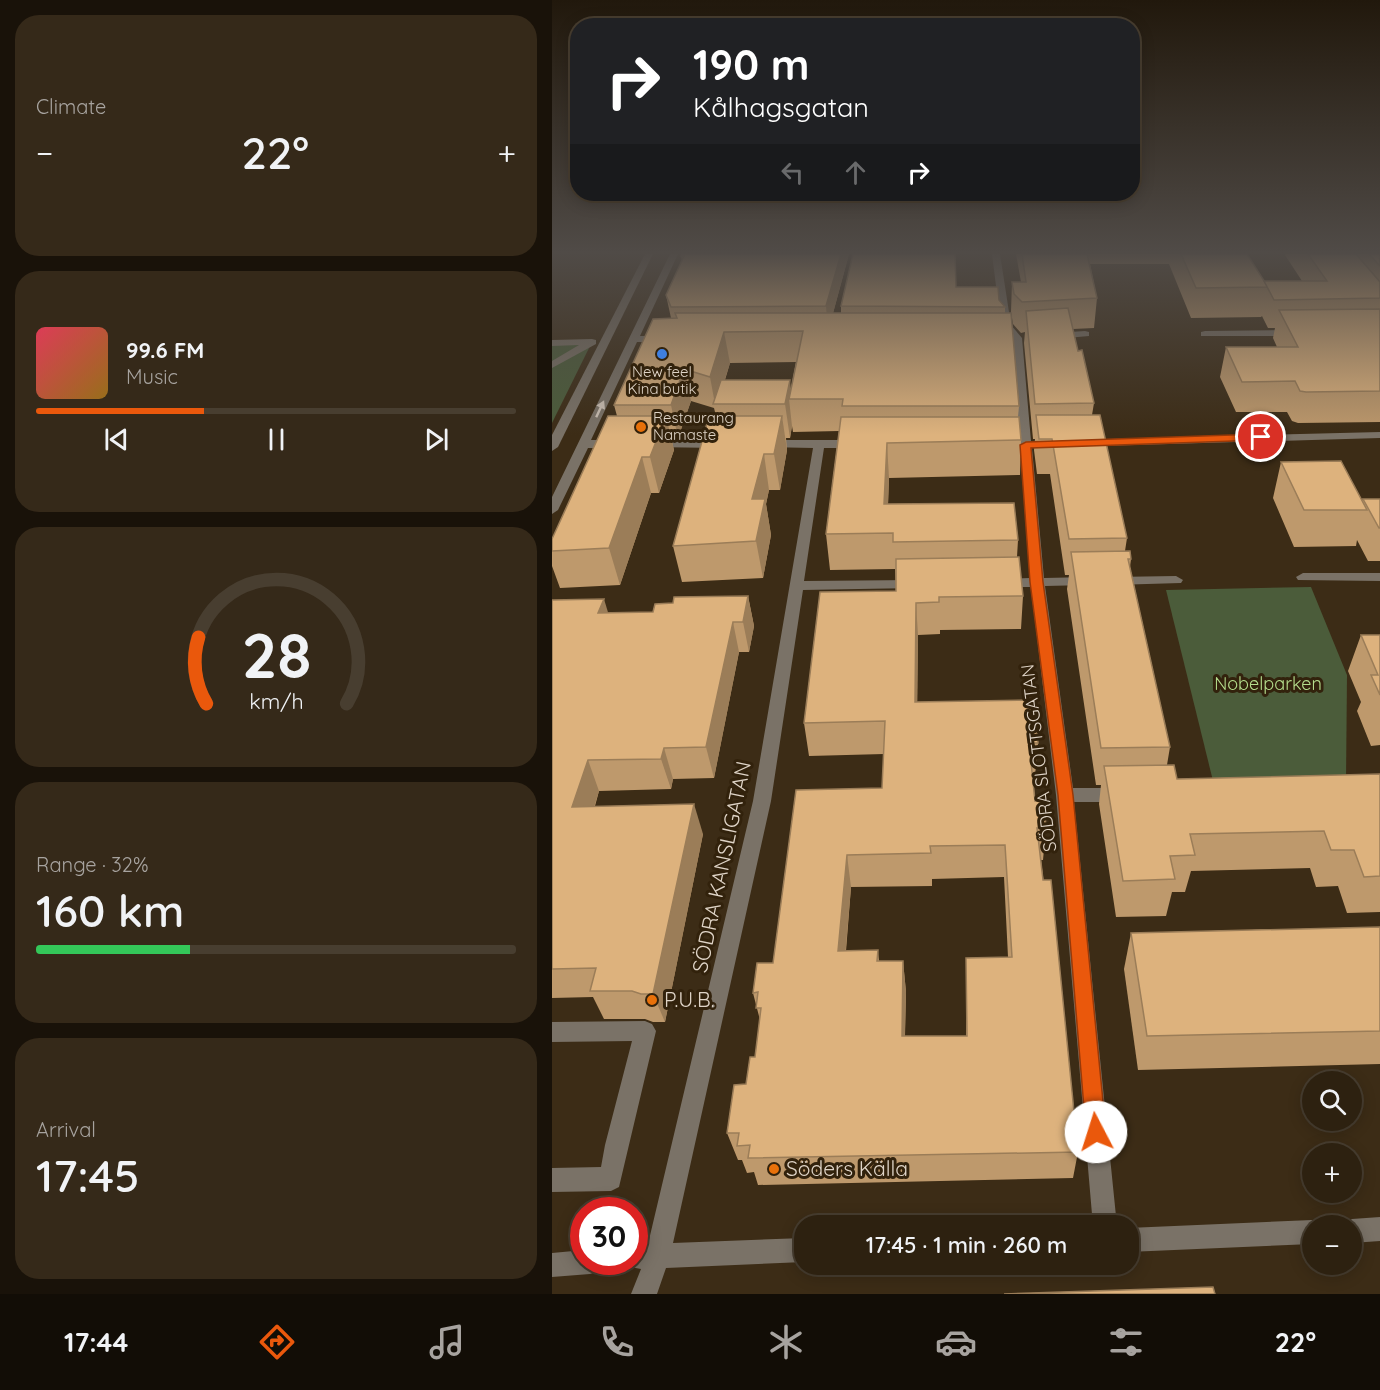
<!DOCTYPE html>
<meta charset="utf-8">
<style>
:root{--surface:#2d2110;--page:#352919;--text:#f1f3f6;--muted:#a7a39f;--line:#483e30;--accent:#ea580c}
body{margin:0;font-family:Quicksand,sans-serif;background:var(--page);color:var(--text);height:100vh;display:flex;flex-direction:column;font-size:22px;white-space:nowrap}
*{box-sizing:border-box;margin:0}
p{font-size:20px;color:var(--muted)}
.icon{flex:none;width:33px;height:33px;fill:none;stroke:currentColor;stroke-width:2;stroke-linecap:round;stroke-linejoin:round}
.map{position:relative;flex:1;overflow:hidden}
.drawer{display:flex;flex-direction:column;gap:15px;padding:15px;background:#191209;width:552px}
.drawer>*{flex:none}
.top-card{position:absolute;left:18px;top:18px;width:570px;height:183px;border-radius:24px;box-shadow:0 3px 15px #0003,0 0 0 2px var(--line);background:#202124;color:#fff;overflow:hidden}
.controls{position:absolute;left:750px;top:1071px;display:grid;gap:12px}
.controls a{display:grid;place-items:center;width:60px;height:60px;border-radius:50%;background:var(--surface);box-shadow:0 3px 15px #0003,0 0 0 2px var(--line);font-size:30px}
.speed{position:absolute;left:18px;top:1197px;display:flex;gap:12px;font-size:30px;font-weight:700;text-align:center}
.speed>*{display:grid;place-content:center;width:78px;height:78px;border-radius:50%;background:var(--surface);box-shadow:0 3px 15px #0003,0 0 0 2px var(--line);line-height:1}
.speed .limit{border:9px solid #d22;background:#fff;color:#111}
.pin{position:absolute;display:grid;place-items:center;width:51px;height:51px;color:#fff;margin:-26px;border:3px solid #fff;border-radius:50%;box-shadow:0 2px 6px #0007}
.me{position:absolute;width:66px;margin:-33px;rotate:355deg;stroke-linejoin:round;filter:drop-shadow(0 0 4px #0008)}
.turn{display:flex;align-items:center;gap:21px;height:126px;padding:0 24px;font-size:27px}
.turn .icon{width:78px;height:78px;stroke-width:2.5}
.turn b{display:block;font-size:42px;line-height:51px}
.lanes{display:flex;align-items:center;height:57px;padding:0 24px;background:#0003;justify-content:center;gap:30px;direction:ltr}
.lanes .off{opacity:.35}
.big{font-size:45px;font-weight:600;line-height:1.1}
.drawer .widget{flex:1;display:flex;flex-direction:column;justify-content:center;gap:9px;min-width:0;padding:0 21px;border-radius:24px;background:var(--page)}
.drawer .dial{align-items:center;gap:0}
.dial svg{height:156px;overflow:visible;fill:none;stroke:var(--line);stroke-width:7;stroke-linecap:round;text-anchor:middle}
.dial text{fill:var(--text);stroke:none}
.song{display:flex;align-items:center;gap:18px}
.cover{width:72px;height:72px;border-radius:9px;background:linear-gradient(135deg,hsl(350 70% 55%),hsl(40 70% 35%))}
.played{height:6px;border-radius:3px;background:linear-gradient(90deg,var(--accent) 35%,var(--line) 35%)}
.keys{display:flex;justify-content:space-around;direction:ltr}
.heat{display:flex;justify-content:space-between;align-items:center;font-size:33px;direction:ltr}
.charge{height:9px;border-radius:4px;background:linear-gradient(90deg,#34c759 32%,var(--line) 0)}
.trip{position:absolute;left:242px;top:1215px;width:345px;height:60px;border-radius:24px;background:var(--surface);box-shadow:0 3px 15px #0003,0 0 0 2px var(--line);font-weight:600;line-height:60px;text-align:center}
.dock{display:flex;height:96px;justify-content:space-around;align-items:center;background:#120d06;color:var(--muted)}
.dock .icon{width:42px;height:42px}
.dock .current{color:var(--accent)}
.dock b{font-size:27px;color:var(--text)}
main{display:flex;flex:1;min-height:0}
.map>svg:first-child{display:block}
.green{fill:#4b5c3a}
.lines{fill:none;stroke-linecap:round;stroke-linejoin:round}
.minor{fill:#7a7267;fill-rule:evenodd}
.wall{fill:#be996c;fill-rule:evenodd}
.shaded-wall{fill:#9b7d58}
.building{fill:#ddb27d;stroke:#9b7d58;stroke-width:1.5;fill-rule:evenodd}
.oneway{fill:#cbc0b4}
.route{fill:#ea580c;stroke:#983908;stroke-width:1.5}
.shop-dot{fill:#3f7fe0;stroke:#32220c;stroke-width:2}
.food-dot{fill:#e8710a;stroke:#32220c;stroke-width:2}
.labels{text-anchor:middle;stroke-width:6;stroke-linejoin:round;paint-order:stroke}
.far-poi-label{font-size:15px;fill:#dfd4c7;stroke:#32220c}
.park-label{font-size:18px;fill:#b5de8d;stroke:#32220c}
.street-label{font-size:18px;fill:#dfd4c7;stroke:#32220c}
.near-street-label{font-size:21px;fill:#dfd4c7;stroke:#32220c}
.near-poi-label{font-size:21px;fill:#dfd4c7;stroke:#32220c;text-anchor:start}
</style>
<main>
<section class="drawer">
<div class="widget"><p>Climate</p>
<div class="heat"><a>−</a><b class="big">22°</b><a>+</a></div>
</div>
<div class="widget">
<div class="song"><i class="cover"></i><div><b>99.6 FM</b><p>Music</p></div></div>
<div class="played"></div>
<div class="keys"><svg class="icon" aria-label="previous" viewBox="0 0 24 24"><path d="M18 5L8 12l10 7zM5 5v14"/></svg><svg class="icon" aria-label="pause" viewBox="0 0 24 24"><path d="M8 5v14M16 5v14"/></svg><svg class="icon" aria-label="next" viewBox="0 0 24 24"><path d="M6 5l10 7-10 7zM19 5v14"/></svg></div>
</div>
<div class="widget dial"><svg viewBox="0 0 100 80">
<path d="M14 69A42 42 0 1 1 86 69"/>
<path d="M14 69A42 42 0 0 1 10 35" stroke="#ea580c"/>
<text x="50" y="56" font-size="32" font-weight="700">28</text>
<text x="50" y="72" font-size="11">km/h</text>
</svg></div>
<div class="widget"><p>Range · 32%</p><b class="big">160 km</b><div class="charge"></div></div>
<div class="widget"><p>Arrival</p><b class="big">17:45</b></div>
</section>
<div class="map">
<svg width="828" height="1294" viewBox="0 0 828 1294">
<rect width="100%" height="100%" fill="#3c2c16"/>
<g class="green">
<path d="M40,342l-40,81v-80z"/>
<path d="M759,587l36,88 -1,107 -131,7 -49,-199z"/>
</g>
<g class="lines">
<g class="minor">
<path d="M93,254h8l-95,193 -6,4v-16z"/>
<path d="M118,254h8l-38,82h23l5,3 -5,3h-26l-46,98h24l6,4 -6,4h-27l-30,62 -6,4v-17z"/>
<path d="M440,254h8l11,71 11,13 9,103 349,-9v6l-348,10 12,130 45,-1 7,4 -7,4 -44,1 28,202h46l6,2 3,5 -3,5 -6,2h-45l43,424h-24l-37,-431 -25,-208h-29l-7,-4 7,-4 28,-1 -18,-239 -11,-13z"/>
<path d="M533,331l4,1v4l-34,3 -5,-3 5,-3z"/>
<path d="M653,331l87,-1 5,3 -5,3h-91v-4z"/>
<path d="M40,339l4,1v4l-44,24v-7l27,-16 -27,1v-6z"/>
<path d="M102,440h66l6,4 -6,4 -70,-1 -2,-3z"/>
<path d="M216,440h90l6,4 -6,4h-34l-20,133 111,-1 7,4 -7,4 -112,2 -32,211 -98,442 131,-5v24l-138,6 -9,26h-26l10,-25 -16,-3 -1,-4h10v-17l14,-1 105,-443 60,-353 -49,-1 -2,-3z"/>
<path d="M751,573h77v8l-82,-1 -2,-3z"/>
<path d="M624,576l7,4 -2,3 -68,2 -7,-4 7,-4z"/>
<path d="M93,1021l7,3 4,7 -37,156 -8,4 -59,1v-24l49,-1 4,-22 27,-104 -80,1v-20z"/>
<path d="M828,1217v24l-28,2v-17h-10l10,-7z"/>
<path d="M760,1220l9,6h-9v18l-184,8v-24z"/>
<path d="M32,1250v12h18l-3,9 -9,3 -38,3v-24z"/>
</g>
</g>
<g class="wall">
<path d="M297,254l-16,59h8v-7l115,-19 43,13 6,7v6l14,93 -1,11 3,23 -1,35 -131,3 -1,26 130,36 -1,17 6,39 -2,33 -81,1v4l-22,1 -1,67 121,41 -3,33h-2l2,25 11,27 -3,32h-2l37,292 -5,26 -315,7 -4,-13 -7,1 -5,-13h-4l-11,-27 19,-49 9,-27 5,-37 -7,-27 20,-30 109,-175 2,-34 -75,2 -5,-33 92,-132 -1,-22 -65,1 -4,-36 13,-103 -46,1 -1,-6 -2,12h-4l1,12 -7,40h-11l-3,14 5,31 -8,43 -81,4 -9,-36 43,-130 -2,-8 -23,-7 -13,37h-7l3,12 -15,43h-8l-31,92 -60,3 -8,-22v-27l65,-123 -3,-11 57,-87 -5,-23 16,-34 -1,-5zM244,362l-5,26 -66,-8 5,-17zM452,877l4,80 -42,1v78h-61l1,-44 -3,-31h-24l-1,-11 -32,1 5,-64 81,-1v-7z"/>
<path d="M464,254h231l17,28 38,-1 -17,-26 1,-1h94v168l-82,1 -6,-2 -5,-9h-51l-16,-35 6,-30h51l-4,-9 2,-10h-7l-6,-12 -1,1 -70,1 -22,-54h-79l7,34 -3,30 -21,1 5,22 16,52 -2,12 35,123 -2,13 6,8 -1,8 40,180 -3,18 10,14 203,-5v138l-33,1 -9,-27 -22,1 -6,-19 -119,3 -6,21h-13l-6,24 -50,1 -17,-113 2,-19h-5l-29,-196 2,-14h-4l-15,-101h-13l-3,-24 1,-11h-2l-9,-96 1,-11 -4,1 -8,-9 -2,-12 1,-30h9z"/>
<path d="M729,462l81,38 1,-1h17v62h-12l-11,-21 -1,6 -62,1 -21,-49z"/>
<path d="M196,596l6,30 -5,26h-10l-25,126 -41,1 -2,10 -72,2 -4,15 108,28 -38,188h-12l-8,-3h-41l-11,-22 -41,1v-398l56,13 45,-1 20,-9z"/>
<path d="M809,635h19v110l-9,1 -14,-35 4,-9 -13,-31z"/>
<path d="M828,927v137l-242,6 -14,-101 7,-36z"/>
</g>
<g class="shaded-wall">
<path d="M289,254h8l-21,78 -2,-26z"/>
<path d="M172,332l6,31 -13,41h-2l-5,-27z"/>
<path d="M132,369l7,32 -13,37 -7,-33z"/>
<path d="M238,380l2,19h-3l3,27 -2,12 -5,-34z"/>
<path d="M114,416l8,34 -15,43 -9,-36z"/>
<path d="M230,416l5,34 -7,40 -6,-36z"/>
<path d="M335,443l2,35 -2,55 -3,-29z"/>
<path d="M212,454l5,36 -3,14 5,31 -8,43 -7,-37 -4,-42z"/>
<path d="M90,457l9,36 -31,92 -11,-37z"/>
<path d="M196,596l6,30 -5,26 -6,-30z"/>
<path d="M52,599l9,30 -15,-16z"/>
<path d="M364,603l2,32 -1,100 -2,-33z"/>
<path d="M181,622l6,30 -25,126 -8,-31z"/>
<path d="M112,748l9,31 -2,10 -10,-30z"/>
<path d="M36,760l11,31 -14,46 -13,-30z"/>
<path d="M142,804l9,30 -38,188 -12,-28z"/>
<path d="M295,855l4,32 -8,95 -5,-31z"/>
<path d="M351,961l3,31 -2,74 -2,-30z"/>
</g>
<g class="building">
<path d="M130,254h159l-15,52 -155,1 -5,-12 18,-39h-3z"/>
<path d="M301,254h102l1,33h42l1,13 6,7 -164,-1z"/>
<path d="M470,254h65l10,44 -75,4 -8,-8 -2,-12h14z"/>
<path d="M629,254h66l21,33 -72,1z"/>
<path d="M756,254h48l24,28v16l-106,2 -10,-19h63z"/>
<path d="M817,254h11v12z"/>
<path d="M516,308l10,43 4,-1 12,53 -59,1 -9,-93z"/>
<path d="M828,309v82l-74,1 -6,-1 -5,-10 -53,1 -16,-35h72l-19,-37z"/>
<path d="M123,313h336l8,93h-177l1,-7h-54l14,-68 -79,1 -14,45 -26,-8 -13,36h-57l39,-86 24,-1z"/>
<path d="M169,380h69l-5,24h-72z"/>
<path d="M484,415h64l27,123 -58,1 -17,-100h-13z"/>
<path d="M56,416h58l-16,41h-8l-33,91 -57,3v-12z"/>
<path d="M157,416h73l-8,38h-10l-12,45h13l-9,42 -83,5z"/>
<path d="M289,417h178l2,23 -134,3 -3,61 130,-1 4,37 -125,2v-9l-67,1z"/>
<path d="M789,461l26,49h-63l-23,-48z"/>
<path d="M811,499h17v29h-1z"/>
<path d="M578,551l1,8h-3l42,188 -69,1 -30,-196z"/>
<path d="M467,557l4,39 -84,1v5l-23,1 -1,99 119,-2 4,43h-9l6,58h9l2,27h-9l6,52h8l27,272 -330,6 2,-13 -13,1 2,-13h-12l7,-48 12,-1 4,-27h5l6,-49h-5l2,-16 -5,1 4,-30h16l23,-173 86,-2 3,-67 -81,2 16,-131 76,-1v-32zM453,845l7,112 -46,1 1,78h-65l1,-75h-26l1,-11 -40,1 9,-96 84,-2 -1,-7z"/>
<path d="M196,596l-5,26h-10l-27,125 -42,1 -3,11 -73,1 -16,47 122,-3 -41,190h-12l-9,-3h-42l6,-23 -44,1v-369l52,-1 -6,14 55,-1 2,-8 18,-1 1,-6z"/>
<path d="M809,635h19v60l-9,-20h7z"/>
<path d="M622,765l3,14 203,-5v102l-16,1 -10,-27h-23l-7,-19 -134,3 5,21 -25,1 5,23 -52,2 -19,-115z"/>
<path d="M828,927v104l-233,5 -16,-103z"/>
<path d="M661,1287l2,7h-211z"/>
</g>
<defs><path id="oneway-solid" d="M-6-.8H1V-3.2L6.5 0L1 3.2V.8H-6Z" transform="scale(1.5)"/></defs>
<use class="oneway" href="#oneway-solid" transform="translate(48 409) rotate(-65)"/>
<linearGradient id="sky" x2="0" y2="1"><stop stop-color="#21180c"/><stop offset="0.58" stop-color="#504b47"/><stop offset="1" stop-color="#504b47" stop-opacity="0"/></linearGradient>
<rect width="828" height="435" fill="url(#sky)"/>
<path class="route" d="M709,434l5,3 -2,3 -233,8 12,134 30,213 33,337 -3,7 -7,3 -7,-3 -3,-7 -28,-337 -28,-213 -10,-137 6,-3z"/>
<circle class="shop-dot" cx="110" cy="354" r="6"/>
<g class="food-dot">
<circle cx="89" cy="427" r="6"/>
<circle cx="100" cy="1000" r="6"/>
<circle cx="222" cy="1169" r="6"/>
</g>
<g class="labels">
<g class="far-poi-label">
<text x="110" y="377">New feel<tspan x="110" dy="17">Kina butik</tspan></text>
<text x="101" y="423" text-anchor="start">Restaurang<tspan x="101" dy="17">Namaste</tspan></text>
</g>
<g class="park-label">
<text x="716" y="690">Nobelparken</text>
</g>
<g class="street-label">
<text transform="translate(487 758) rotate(-97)" y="6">SÖDRA SLOTTSGATAN</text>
</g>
<g class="near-street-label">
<text transform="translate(170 867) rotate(-78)" y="7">SÖDRA KANSLIGATAN</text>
</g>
<g class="near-poi-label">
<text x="112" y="1007">P.U.B.</text>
<text x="234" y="1176">Söders Källa</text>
</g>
</g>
</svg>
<div class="controls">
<a><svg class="icon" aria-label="search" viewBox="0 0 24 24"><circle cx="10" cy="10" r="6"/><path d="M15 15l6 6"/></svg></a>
<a>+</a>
<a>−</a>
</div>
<div class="speed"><div class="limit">30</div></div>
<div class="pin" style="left:709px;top:437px;background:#d93025"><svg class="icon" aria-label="arrive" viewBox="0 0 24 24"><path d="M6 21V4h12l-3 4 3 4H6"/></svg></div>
<svg class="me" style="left:544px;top:1132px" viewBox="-20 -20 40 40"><circle r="19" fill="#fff"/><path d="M0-13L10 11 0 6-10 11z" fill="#ea580c"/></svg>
<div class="trip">17:45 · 1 min · 260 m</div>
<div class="top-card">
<div class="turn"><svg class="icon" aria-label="right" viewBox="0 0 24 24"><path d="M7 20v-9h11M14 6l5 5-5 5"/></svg><div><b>190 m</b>Kålhagsgatan</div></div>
<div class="lanes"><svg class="icon off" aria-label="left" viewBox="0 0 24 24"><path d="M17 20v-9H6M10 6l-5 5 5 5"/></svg><svg class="icon off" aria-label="ahead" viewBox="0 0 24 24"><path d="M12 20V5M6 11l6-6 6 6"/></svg><svg class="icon" aria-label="right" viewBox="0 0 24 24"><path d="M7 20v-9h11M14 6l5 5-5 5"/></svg></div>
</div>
</div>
</main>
<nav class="dock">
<b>17:44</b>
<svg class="icon current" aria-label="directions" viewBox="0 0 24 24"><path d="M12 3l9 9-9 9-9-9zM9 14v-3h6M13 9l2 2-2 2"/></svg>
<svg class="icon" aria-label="music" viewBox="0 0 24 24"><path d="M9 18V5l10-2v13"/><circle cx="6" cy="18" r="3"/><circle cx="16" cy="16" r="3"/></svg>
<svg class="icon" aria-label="phone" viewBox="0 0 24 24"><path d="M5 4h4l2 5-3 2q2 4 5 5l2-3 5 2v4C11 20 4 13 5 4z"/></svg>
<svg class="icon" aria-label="climate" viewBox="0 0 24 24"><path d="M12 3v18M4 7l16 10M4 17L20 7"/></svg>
<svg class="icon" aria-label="car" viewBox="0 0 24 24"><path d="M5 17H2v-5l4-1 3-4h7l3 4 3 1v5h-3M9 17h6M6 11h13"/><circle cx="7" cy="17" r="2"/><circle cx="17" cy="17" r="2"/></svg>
<svg class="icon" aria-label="filters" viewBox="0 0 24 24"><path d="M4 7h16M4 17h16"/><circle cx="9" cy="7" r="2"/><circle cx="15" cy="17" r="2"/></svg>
<b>22°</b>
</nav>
